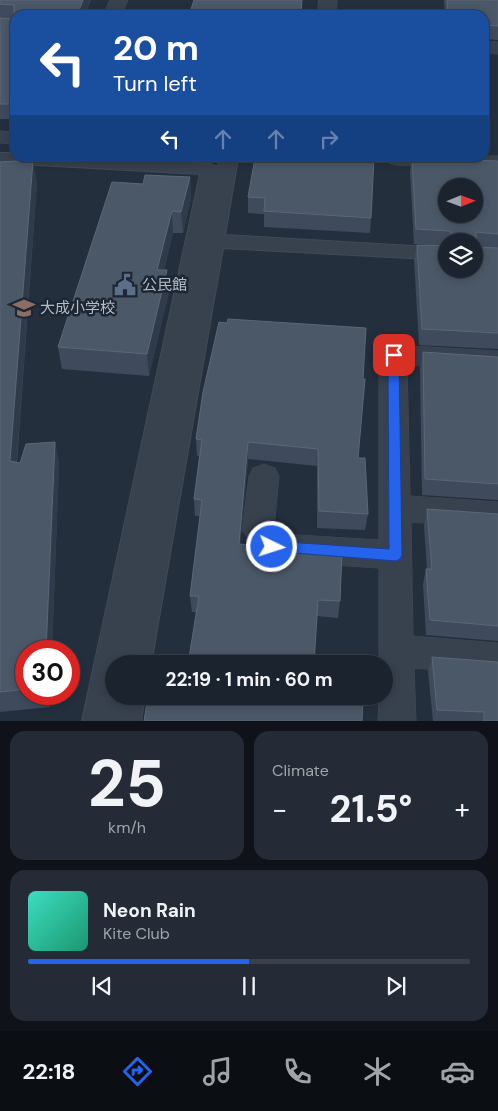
<!DOCTYPE html>
<meta charset="utf-8">
<style>
:root{--surface:#1b232e;--page:#242b36;--text:#f1f3f6;--muted:#a0a4aa;--line:#39404a;--accent:#2563eb}
body{margin:0;font-family:"DM Sans","Noto Sans JP",sans-serif;background:var(--page);color:var(--text);height:100vh;display:flex;flex-direction:column;font-size:19px;white-space:nowrap}
*{box-sizing:border-box;margin:0}
p{font-size:16px;color:var(--muted)}
.icon{flex:none;width:28px;height:28px;fill:none;stroke:currentColor;stroke-width:2;stroke-linecap:round;stroke-linejoin:round}
.map{position:relative;height:721px;overflow:hidden}
.details{display:flex;flex-direction:column;gap:10px;padding:10px;background:#0f1319;flex:1}
.details>*{flex:none}
.top-card{position:absolute;left:10px;top:10px;width:479px;height:152px;border-radius:15px;box-shadow:0 2px 8px #0003,0 0 0 1px var(--line);background:#1a4fa0;color:#fff;overflow:hidden}
.needle{width:32px;rotate:89deg}
.controls{position:absolute;left:438px;top:178px;display:grid;gap:10px}
.controls a{display:grid;place-items:center;width:45px;height:45px;border-radius:50%;background:var(--surface);box-shadow:0 2px 8px #0003,0 0 0 1px var(--line);font-size:25px}
.speed{position:absolute;left:15px;top:640px;display:flex;gap:10px;font-size:25px;font-weight:700;text-align:center}
.speed>*{display:grid;place-content:center;width:65px;height:65px;border-radius:50%;background:var(--surface);box-shadow:0 2px 8px #0003,0 0 0 1px var(--line);line-height:1}
.speed .limit{border:8px solid #d22;background:#fff;color:#111}
.pin{position:absolute;display:grid;place-items:center;width:42px;height:42px;color:#fff;margin:-21px;border-radius:10px;box-shadow:0 2px 8px #0006}
.me{position:absolute;width:55px;margin:-28px;rotate:94deg;stroke-linejoin:round;filter:drop-shadow(0 0 4px #0008)}
.turn{display:flex;align-items:center;gap:18px;height:105px;padding:0 20px;font-size:22px}
.turn .icon{width:65px;height:65px;stroke-width:2.5}
.turn b{display:block;font-size:35px;line-height:42px}
.lanes{display:flex;align-items:center;height:48px;padding:0 20px;background:#0003;justify-content:center;gap:25px;direction:ltr}
.lanes .off{opacity:.35}
.big{font-size:38px;font-weight:700;line-height:1.1}
.details .tile{flex:1;display:flex;flex-direction:column;justify-content:center;gap:8px;min-width:0;padding:0 18px;border-radius:15px;background:var(--page)}
.details .dial{align-items:center;gap:0}
.dial b{font-size:65px;line-height:1}
.song{display:flex;align-items:center;gap:15px}
.cover{width:60px;height:60px;border-radius:8px;background:linear-gradient(135deg,hsl(170 70% 55%),hsl(160 70% 35%))}
.played{height:5px;border-radius:2px;background:linear-gradient(90deg,var(--accent) 50%,var(--line) 50%)}
.keys{display:flex;justify-content:space-around;direction:ltr}
.heat{display:flex;justify-content:space-between;align-items:center;font-size:28px;direction:ltr}
.details .tiles{flex:1;display:grid;gap:10px;grid-template-columns:1fr 1fr}
.tile:last-child{grid-column:span 2}
.trip{position:absolute;left:105px;top:655px;width:288px;height:50px;border-radius:25px;background:var(--surface);box-shadow:0 2px 8px #0003,0 0 0 1px var(--line);font-weight:700;line-height:50px;text-align:center}
.tabs{display:flex;height:80px;justify-content:space-around;align-items:center;background:#0b0e12;color:var(--muted)}
.tabs .icon{width:35px;height:35px}
.tabs .selected{color:var(--accent)}
.tabs b{font-size:22px;color:var(--text)}
.map>svg:first-child{display:block}
.lines{fill:none;stroke-linecap:round;stroke-linejoin:round}
.pedestrian-casing{stroke:#414a57;stroke-width:2}
.minor-casing{stroke:#414a57;stroke-width:1}
.pedestrian{fill:#38414e;fill-rule:evenodd}
.minor{fill:#38414e;fill-rule:evenodd}
.wall{fill:#3f4b5c;fill-rule:evenodd}
.shaded-wall{fill:#2f3b4b}
.building{fill:#4b5868;stroke:#5c6777;fill-rule:evenodd}
.route{fill:#2563eb;stroke:#184099}
.labels{text-anchor:middle;stroke-width:5;stroke-linejoin:round;paint-order:stroke}
.poi-label{font-size:15px;fill:#b4bcc9;stroke:#1d2633;text-anchor:start}
</style>
<div class="map">
<svg width="498" height="721" viewBox="0 0 498 721">
<rect width="100%" height="100%" fill="#242f3e"/>
<g class="lines">
<g class="pedestrian-casing">
<path id="pedestrian" d="M0,153h15v5h80l115,6 8,3 2,-9h18l-13,77 221,13v12l-223,-12 -72,416h-37v32h31l-4,25h-59l118,-547 -200,-11z"/>
</g>
<g class="minor-casing">
<g id="minor">
<path d="M110,0h18l-6,15h-18z"/>
<path d="M319,0h18l-1,15h-18z"/>
<path d="M484,41l14,1v12l-14,-1z"/>
<path d="M0,131l15,1v12l-15,-1z"/>
<path d="M484,156h14v14l-101,-5 -8,-2 -3,-5h98z"/>
<path d="M393,345l105,6v20l-91,-6 3,131 88,6v26l-87,-6 2,114 85,7v32l-84,-7 2,53h-38l1,-25h5v-32h-5v-96l-107,-7 -11,-4 -19,-27 7,-54 4,-8 11,-4 11,4 4,8 -5,51 7,7 98,6v-185l4,-7z"/>
</g>
</g>
<use href="#pedestrian" class="pedestrian"/>
<use href="#minor" class="minor"/>
</g>
<g class="wall">
<path d="M0,0h91l-6,15h-70v104h-15v-101l14,1 -14,-1z"/>
<path d="M444,0h54v40l-14,-1v-24h-39z"/>
<path d="M255,158l116,60 -1,15 -106,-6v-13l-16,-1v-16z"/>
<path d="M412,158l86,3v188l-79,-4 -5,-85 3,-15 29,1 -32,-2 -4,-72zM446,241h28l-28,28z"/>
<path d="M0,162l37,20 -20,281h3l35,-21 4,21 -7,188h-26v43h25l-1,13 -50,5z"/>
<path d="M190,177l1,22 -8,34h-10l-9,37 5,22 -20,84 -87,-7 -4,-22 85,-163z"/>
<path d="M423,352l75,5v143l-76,-5 -2,-127z"/>
<path d="M203,392l155,66 10,56 -3,16 -48,-2v-62l-69,-7 -8,85 100,57 -2,17 -21,-2 -125,-4 -2,-16 10,-80h-5l-1,-17 5,-43h-2l-1,-17z"/>
<path d="M427,509l71,5v127l-72,-6 -3,-51 3,-15h1l-3,-44z"/>
<path d="M432,657l66,64h-65l-5,-50z"/>
</g>
<g class="shaded-wall">
<path d="M83,0h8l-6,15h-8z"/>
<path d="M33,160l4,22 -22,301 -5,-22z"/>
<path d="M190,177l1,22 -8,34 -2,-21z"/>
<path d="M172,211l1,22 -14,58 -2,-21z"/>
<path d="M167,270l2,22 -20,84 -2,-22z"/>
<path d="M55,442l4,21 -7,188h-6z"/>
<path d="M248,442v17l-9,101v-16z"/>
<path d="M47,694h4l-1,13z"/>
</g>
<g class="building">
<path d="M0,0h83l-6,15h-62v89h-15v-86l14,1v-14l-14,-1z"/>
<path d="M194,0h108l-1,15h-112z"/>
<path d="M447,0h51v26l-14,-1v-10h-36z"/>
<path d="M255,158h119l-3,60 -107,-7 1,-13 -17,-1z"/>
<path d="M412,158l86,3v73l-22,-2v15l22,1v85l-76,-4 -5,-84 29,1v23h28v-28h-23v-9l-2,-1 -33,-2zM446,186h28v28h-28z"/>
<path d="M33,160l-23,301 10,2 6,-19 29,-2 -9,209h-20v38l-26,3v-530z"/>
<path d="M145,175l45,2 -9,35 -9,-1 -15,59h10l-20,84 -89,-7 54,-165 31,2z"/>
<path d="M228,319l138,9 -3,51h2l-7,79h7l3,56 -49,-3 -1,-62 -70,-7 -9,102 103,8 -2,49 -22,-1 -4,64h-126l11,-68h-9l12,-96 -8,-1 8,-59 -6,-1 7,-47 16,-70 8,1z"/>
<path d="M423,352l75,5v127l-73,-5z"/>
<path d="M427,509l71,5v112l-68,-6 -4,-51h6z"/>
<path d="M432,657l66,5v59h-14v-9l-47,-2z"/>
<path d="M148,696h215l-1,25h-218z"/>
</g>
<path class="route" d="M394,351l5,4 3,200 -2,4 -4,2 -128,-10 -2,-4 2,-4 4,-2 117,8 -1,-194z"/>
<defs>
<g id="civic-bare" transform="scale(1.725)"><path d="M-.6-6.5H3V-4.5H.6V-3L4-1V1h2V6H-6V1h2V-1L-.6-3ZM-1.2 2.5V6h2.4V2.5Z" fill="#5c6f8a" stroke="#1d2633" stroke-width="2.5" paint-order="stroke"/></g>
<g id="school-bare" transform="scale(1.725)"><path d="M0-5L7-2L0 1L-7-2ZM-4 1L0 2.5L4 1V4Q0 6-4 4Z" fill="#8d6e63" stroke="#1d2633" stroke-width="2.5" paint-order="stroke"/></g>
</defs>
<g fill-rule="evenodd">
<use href="#civic-bare" x="125" y="285"/>
<use href="#school-bare" x="24" y="308"/>
</g>
<g class="labels">
<g class="poi-label">
<text x="142" y="290">公民館</text>
<text x="40" y="313">大成小学校</text>
</g>
</g>
</svg>
<div class="controls">
<a><svg class="needle" viewBox="-14 -14 28 28"><path d="M0-13l5 13h-10z" fill="#e53935"/><path d="M0 13l5-13h-10z" fill="#a0a4aa"/></svg></a>
<a><svg class="icon" aria-label="layers" viewBox="0 0 24 24"><path d="M12 4l9 5-9 5-9-5zM3 14l9 5 9-5"/></svg></a>
</div>
<div class="speed"><div class="limit">30</div></div>
<div class="pin" style="left:394px;top:355px;background:#d93025"><svg class="icon" aria-label="arrive" viewBox="0 0 24 24"><path d="M6 21V4h12l-3 4 3 4H6"/></svg></div>
<svg class="me" style="left:272px;top:547px" viewBox="-20 -20 40 40"><circle r="17" fill="#2563eb" stroke="#fff" stroke-width="3"/><path d="M0-11L8 9 0 5-8 9z" fill="#fff"/></svg>
<div class="trip">22:19 · 1 min · 60 m</div>
<div class="top-card">
<div class="turn"><svg class="icon" aria-label="left" viewBox="0 0 24 24"><path d="M17 20v-9H6M10 6l-5 5 5 5"/></svg><div><b>20 m</b>Turn left</div></div>
<div class="lanes"><svg class="icon" aria-label="left" viewBox="0 0 24 24"><path d="M17 20v-9H6M10 6l-5 5 5 5"/></svg><svg class="icon off" aria-label="ahead" viewBox="0 0 24 24"><path d="M12 20V5M6 11l6-6 6 6"/></svg><svg class="icon off" aria-label="ahead" viewBox="0 0 24 24"><path d="M12 20V5M6 11l6-6 6 6"/></svg><svg class="icon off" aria-label="right" viewBox="0 0 24 24"><path d="M7 20v-9h11M14 6l5 5-5 5"/></svg></div>
</div>
</div>
<section class="details">
<div class="tiles">
<div class="tile dial"><b>25</b><p>km/h</p></div>
<div class="tile"><p>Climate</p>
<div class="heat"><a>−</a><b class="big">21.5°</b><a>+</a></div>
</div>
<div class="tile">
<div class="song"><i class="cover"></i><div><b>Neon Rain</b><p>Kite Club</p></div></div>
<div class="played"></div>
<div class="keys"><svg class="icon" aria-label="previous" viewBox="0 0 24 24"><path d="M18 5L8 12l10 7zM5 5v14"/></svg><svg class="icon" aria-label="pause" viewBox="0 0 24 24"><path d="M8 5v14M16 5v14"/></svg><svg class="icon" aria-label="next" viewBox="0 0 24 24"><path d="M6 5l10 7-10 7zM19 5v14"/></svg></div>
</div>
</div>
</section>
<nav class="tabs">
<b>22:18</b>
<svg class="icon selected" aria-label="directions" viewBox="0 0 24 24"><path d="M12 3l9 9-9 9-9-9zM9 14v-3h6M13 9l2 2-2 2"/></svg>
<svg class="icon" aria-label="music" viewBox="0 0 24 24"><path d="M9 18V5l10-2v13"/><circle cx="6" cy="18" r="3"/><circle cx="16" cy="16" r="3"/></svg>
<svg class="icon" aria-label="phone" viewBox="0 0 24 24"><path d="M5 4h4l2 5-3 2q2 4 5 5l2-3 5 2v4C11 20 4 13 5 4z"/></svg>
<svg class="icon" aria-label="climate" viewBox="0 0 24 24"><path d="M12 3v18M4 7l16 10M4 17L20 7"/></svg>
<svg class="icon" aria-label="car" viewBox="0 0 24 24"><path d="M5 17H2v-5l4-1 3-4h7l3 4 3 1v5h-3M9 17h6M6 11h13"/><circle cx="7" cy="17" r="2"/><circle cx="17" cy="17" r="2"/></svg>
</nav>
